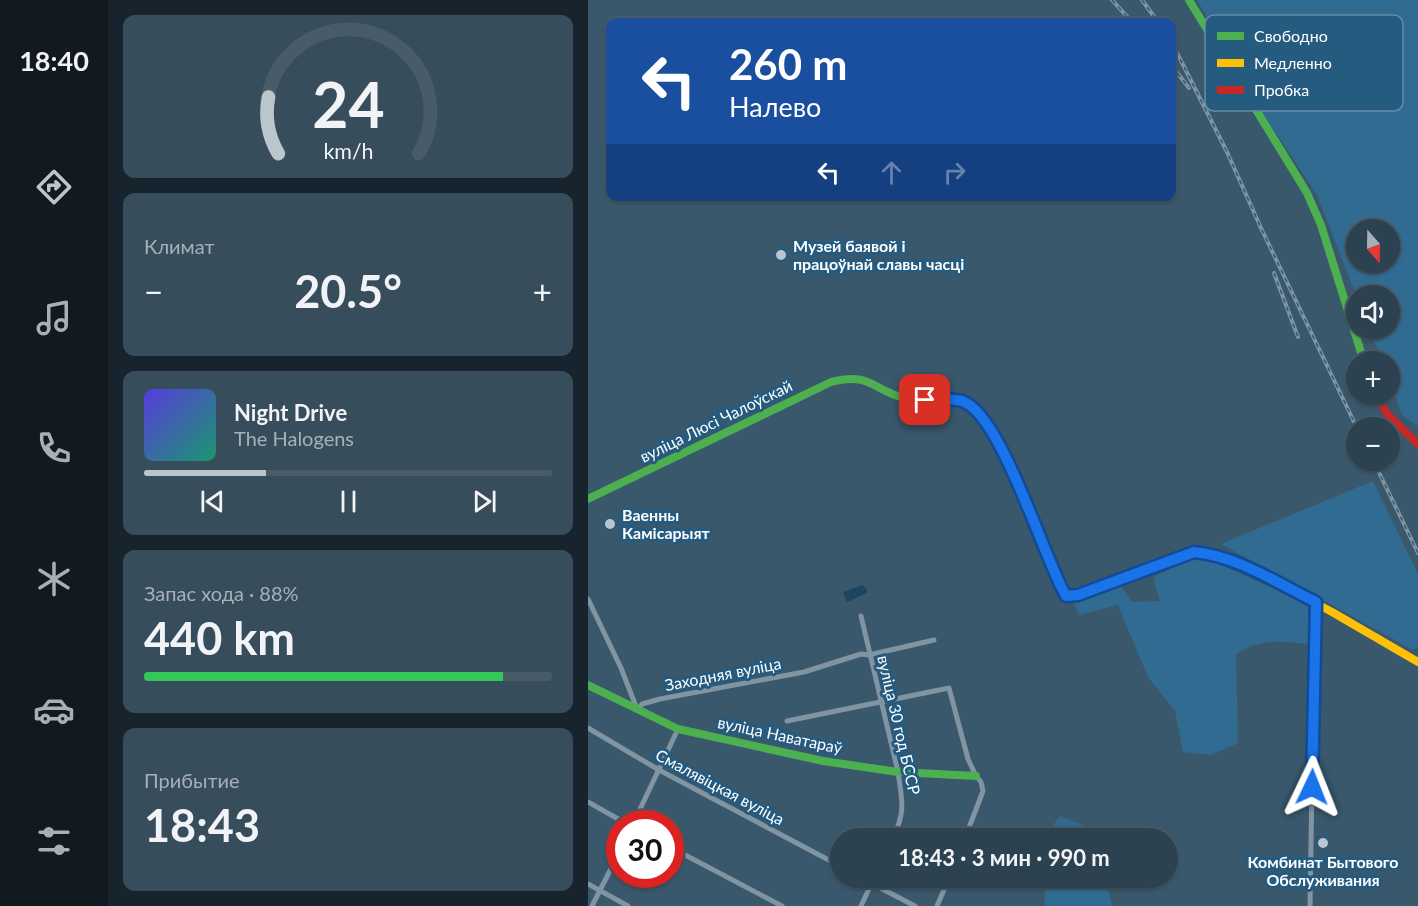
<!DOCTYPE html>
<html lang="ru">
<meta charset="utf-8">
<style>
:root{--surface:#2c4251;--page:#384d5b;--text:#f1f3f6;--muted:#a6b0b7;--line:#485b68;--accent:#bac5cc}
body{margin:0;font-family:Lato,sans-serif;background:var(--page);color:var(--text);height:100vh;display:flex;flex-direction:column;font-size:22px;white-space:nowrap}
*{box-sizing:border-box;margin:0}
p{font-size:20px;color:var(--muted)}
.icon{flex:none;width:33px;height:33px;fill:none;stroke:currentColor;stroke-width:2;stroke-linecap:round;stroke-linejoin:round}
.map{position:relative;flex:1;overflow:hidden}
.sheet{display:flex;flex-direction:column;gap:15px;padding:15px;background:#18242d;width:480px}
.sheet>*{flex:none}
.banner{position:absolute;left:18px;top:18px;width:570px;height:183px;border-radius:12px;box-shadow:0 2px 4px #0004,0 0 0 2px var(--line);background:#1a4fa0;color:#fff;overflow:hidden}
.needle{width:39px;rotate:160deg}
.tools{position:absolute;left:758px;top:219px;display:grid;gap:12px}
.tools a{display:grid;place-items:center;width:54px;height:54px;border-radius:50%;background:var(--surface);box-shadow:0 2px 4px #0004,0 0 0 2px var(--line);font-size:30px}
.speed{position:absolute;left:18px;top:810px;display:flex;gap:12px;font-size:30px;font-weight:700;text-align:center}
.speed>*{display:grid;place-content:center;width:78px;height:78px;border-radius:50%;background:var(--surface);box-shadow:0 2px 4px #0004,0 0 0 2px var(--line);line-height:1}
.speed .limit{border:9px solid #d22;background:#fff;color:#111}
.pin{position:absolute;display:grid;place-items:center;width:51px;height:51px;color:#fff;margin:-26px;border-radius:12px;box-shadow:0 3px 9px #0006}
.me{position:absolute;width:66px;margin:-33px;rotate:2deg;stroke-linejoin:round;filter:drop-shadow(0 0 4px #0008)}
.turn{display:flex;align-items:center;gap:21px;height:126px;padding:0 24px;font-size:27px}
.turn .icon{width:78px;height:78px;stroke-width:2.5}
.turn b{display:block;font-size:42px;line-height:51px}
.lanes{display:flex;align-items:center;height:57px;padding:0 24px;background:#0003;justify-content:center;gap:30px;direction:ltr}
.lanes .off{opacity:.35}
.big{font-size:45px;font-weight:700;line-height:1.1}
.sheet .tile{flex:1;display:flex;flex-direction:column;justify-content:center;gap:9px;min-width:0;padding:0 21px;border-radius:12px;background:var(--page)}
.sheet .dial{align-items:center;gap:0}
.dial svg{height:156px;overflow:visible;fill:none;stroke:var(--line);stroke-width:7;stroke-linecap:round;text-anchor:middle}
.dial text{fill:var(--text);stroke:none}
.song{display:flex;align-items:center;gap:18px}
.cover{width:72px;height:72px;border-radius:9px;background:linear-gradient(135deg,hsl(250 70% 55%),hsl(160 70% 35%))}
.played{height:6px;border-radius:3px;background:linear-gradient(90deg,var(--accent) 30%,var(--line) 30%)}
.keys{display:flex;justify-content:space-around;direction:ltr}
.heat{display:flex;justify-content:space-between;align-items:center;font-size:33px;direction:ltr}
.charge{height:9px;border-radius:4px;background:linear-gradient(90deg,#34c759 88%,var(--line) 0)}
.trip{position:absolute;left:242px;top:828px;width:348px;height:60px;border-radius:30px;background:var(--surface);box-shadow:0 2px 4px #0004,0 0 0 2px var(--line);font-weight:700;line-height:60px;text-align:center}
main{display:flex;flex:1;min-height:0}
.tab-bar{display:flex;flex-direction:column;width:108px;justify-content:space-around;align-items:center;background:#121a20;color:var(--muted)}
.tab-bar .icon{width:42px;height:42px}
.tab-bar .on{color:var(--accent)}
.tab-bar b{font-size:27px;color:var(--text)}
.map>svg:first-child{display:block}
.green{fill:#316b92;fill-rule:evenodd}
.water{fill:#1d4562}
.lines{fill:none;stroke-linecap:round;stroke-linejoin:round}
.street{stroke:#8094a2;stroke-width:5}
.fast{stroke:#4caf50;stroke-width:8}
.slow{stroke:#ffc107;stroke-width:8}
.jam{stroke:#c62828;stroke-width:8}
.rail-casing{stroke:#8194a2;stroke-width:4}
.rail{stroke:#265b80;stroke-width:1.5;stroke-dasharray:4.5;stroke-linecap:butt}
.route-casing{stroke:#114b97;stroke-width:15}
.route{stroke:#1a73e8;stroke-width:10}
.poi-dot{fill:#bac5cc;stroke:#265b80;stroke-width:2}
.labels{text-anchor:middle;stroke-width:6;stroke-linejoin:round;paint-order:stroke}
.poi-label{font-size:16px;font-weight:bold;fill:#fff;stroke:#265b80;text-anchor:start}
.street-label{font-size:16px;fill:#fff;stroke:#265b80}
.key{fill:#265b80;stroke:#678ca6;stroke-width:1.5}
.key-label{font-size:16px;fill:#fff}
</style>
<main>
<nav class="tab-bar">
<b>18:40</b>
<svg class="icon on" aria-label="directions" viewBox="0 0 24 24"><path d="M12 3l9 9-9 9-9-9zM9 14v-3h6M13 9l2 2-2 2"/></svg>
<svg class="icon" aria-label="music" viewBox="0 0 24 24"><path d="M9 18V5l10-2v13"/><circle cx="6" cy="18" r="3"/><circle cx="16" cy="16" r="3"/></svg>
<svg class="icon" aria-label="phone" viewBox="0 0 24 24"><path d="M5 4h4l2 5-3 2q2 4 5 5l2-3 5 2v4C11 20 4 13 5 4z"/></svg>
<svg class="icon" aria-label="climate" viewBox="0 0 24 24"><path d="M12 3v18M4 7l16 10M4 17L20 7"/></svg>
<svg class="icon" aria-label="car" viewBox="0 0 24 24"><path d="M5 17H2v-5l4-1 3-4h7l3 4 3 1v5h-3M9 17h6M6 11h13"/><circle cx="7" cy="17" r="2"/><circle cx="17" cy="17" r="2"/></svg>
<svg class="icon" aria-label="filters" viewBox="0 0 24 24"><path d="M4 7h16M4 17h16"/><circle cx="9" cy="7" r="2"/><circle cx="15" cy="17" r="2"/></svg>
</nav>
<section class="sheet">
<div class="tile dial"><svg viewBox="0 0 100 80">
<path d="M14 69A42 42 0 1 1 86 69"/>
<path d="M14 69A42 42 0 0 1 9 40" stroke="#bac5cc"/>
<text x="50" y="56" font-size="32" font-weight="700">24</text>
<text x="50" y="72" font-size="11">km/h</text>
</svg></div>
<div class="tile"><p>Климат</p>
<div class="heat"><a>−</a><b class="big">20.5°</b><a>+</a></div>
</div>
<div class="tile">
<div class="song"><i class="cover"></i><div><b>Night Drive</b><p>The Halogens</p></div></div>
<div class="played"></div>
<div class="keys"><svg class="icon" aria-label="previous" viewBox="0 0 24 24"><path d="M18 5L8 12l10 7zM5 5v14"/></svg><svg class="icon" aria-label="pause" viewBox="0 0 24 24"><path d="M8 5v14M16 5v14"/></svg><svg class="icon" aria-label="next" viewBox="0 0 24 24"><path d="M6 5l10 7-10 7zM19 5v14"/></svg></div>
</div>
<div class="tile"><p>Запас хода · 88%</p><b class="big">440 km</b><div class="charge"></div></div>
<div class="tile"><p>Прибытие</p><b class="big">18:43</b></div>
</section>
<div class="map">
<svg width="830" height="906" viewBox="0 0 830 906">
<rect width="100%" height="100%" fill="#3a586c"/>
<g class="green">
<path d="M609,0h221v426l-16,-11 -13,-35v-18l-7,-1 -13,-32 20,-1v-32l-33,-1 -39,-100 -64,-97zM768,230h33v32h-33z"/>
<path d="M785,481l45,93v73l-5,3 -192,-106z"/>
<path d="M603,559l22,2 95,44v39c-24,-3 -52,-6 -72,11l2,88 -27,12 -28,-3 -8,-41 -27,-34 -30,-72 -39,10 -5,-12 46,-18 12,17 28,-1 -7,-24z"/>
<path d="M472,816l49,20v2h-65z"/>
<path d="M456,878h62l6,28h-67z"/>
</g>
<path class="water" d="M274,585l5,4v4l-20,9 -4,-10z"/>
<g class="lines">
<g class="street">
<path d="M0,599l33,69 16,41"/>
<path d="M273,616l37,156c4,29 8,39 -5,66"/>
<path d="M50,710l4,-6 18,-5 144,-27 57,-18 8,1 65,-15"/>
<path d="M199,721l162,-33 19,71 8,17 5,6 2,9 -18,47"/>
<path d="M0,728l71,42 181,96"/>
<path d="M0,802l39,22"/>
<path d="M45,824l45,-95"/>
<path d="M82,847l112,59"/>
<path d="M273,878l54,28"/>
<path d="M0,884l40,22"/>
<path d="M4,906l28,-55"/>
<path d="M273,906l13,-28"/>
<path d="M349,906l12,-28"/>
<path d="M722,906l5,-304"/>
</g>
<g class="fast">
<path d="M601,0l118,193 14,32 43,137"/>
<path d="M0,499l243,-117c41,-11 42,10 77,17 15,3 32,-1 47,1l7,1 15,10 15,20 28,58 46,107 13,-1 115,-43 34,7 27,12"/>
<path d="M0,685l90,44 145,32 75,11 78,4"/>
</g>
<path class="slow" d="M667,571l77,41 86,50"/>
<path class="jam" d="M787,394l13,21 30,29"/>
<g class="rail-casing">
<g id="rail">
<path d="M524,0l20,22"/>
<path d="M554,0l16,22"/>
<path d="M442,22l28,-3 35,3"/>
<path d="M584,43l55,109 34,76 96,200"/>
<path d="M584,66l17,22"/>
<path d="M686,273l24,64"/>
<path d="M785,460l45,93"/>
</g>
</g>
<use href="#rail" class="rail"/>
</g>
<g class="lines">
<g class="route-casing">
<path id="route" d="M337,400c11,0 27,-2 37,1 39,12 82,158 104,195l12,-1 116,-43c43,4 83,31 122,50l-4,185"/>
</g>
<use href="#route" class="route"/>
</g>
<g class="poi-dot">
<circle cx="193" cy="255" r="6"/>
<circle cx="22" cy="524" r="6"/>
<circle cx="735" cy="843" r="6"/>
</g>
<g class="labels">
<g class="poi-label">
<text x="205" y="252">Музей баявой і<tspan x="205" dy="18">працоўнай славы часці</tspan></text>
<text x="34" y="521">Ваенны<tspan x="34" dy="18">Камісарыят</tspan></text>
<text x="735" y="868" text-anchor="middle">Комбинат Бытового<tspan x="735" dy="18">Обслуживания</tspan></text>
</g>
<g class="street-label">
<text transform="translate(128 421) rotate(-26)" y="6">вуліца Люсі Чалоўскай</text>
<text transform="translate(135 674) rotate(-11)" y="6">Заходняя вуліца</text>
<text transform="translate(311 725) rotate(77)" y="6">вуліца 30 год БССР</text>
<text transform="translate(192 735) rotate(12)" y="6">вуліца Наватараў</text>
<text transform="translate(132 787) rotate(28)" y="6">Смалявіцкая вуліца</text>
</g>
</g>
<rect x="617" y="15" width="198" height="96" rx="9" class="key"/>
<rect x="629" y="32" width="27" height="8" fill="#4caf50"/>
<rect x="629" y="59" width="27" height="8" fill="#ffc107"/>
<rect x="629" y="86" width="27" height="8" fill="#c62828"/>
<g class="key-label">
<text x="666" y="42">Свободно</text>
<text x="666" y="69">Медленно</text>
<text x="666" y="96">Пробка</text>
</g>
</svg>
<div class="tools">
<a><svg class="needle" viewBox="-14 -14 28 28"><path d="M0-13l5 13h-10z" fill="#e53935"/><path d="M0 13l5-13h-10z" fill="#a6b0b7"/></svg></a>
<a><svg class="icon" aria-label="sound" viewBox="0 0 24 24"><path d="M4 9h4l5-4v14l-5-4H4zM17 9q2 3 0 6"/></svg></a>
<a>+</a>
<a>−</a>
</div>
<div class="speed"><div class="limit">30</div></div>
<div class="pin" style="left:337px;top:400px;background:#d93025"><svg class="icon" aria-label="arrive" viewBox="0 0 24 24"><path d="M6 21V4h12l-3 4 3 4H6"/></svg></div>
<svg class="me" style="left:724px;top:787px" viewBox="-20 -20 40 40"><path d="M0-17L14 15 0 8-14 15z" fill="#1a73e8" stroke="#fff" stroke-width="4"/></svg>
<div class="trip">18:43 · 3 мин · 990 m</div>
<div class="banner">
<div class="turn"><svg class="icon" aria-label="left" viewBox="0 0 24 24"><path d="M17 20v-9H6M10 6l-5 5 5 5"/></svg><div><b>260 m</b>Налево</div></div>
<div class="lanes"><svg class="icon" aria-label="left" viewBox="0 0 24 24"><path d="M17 20v-9H6M10 6l-5 5 5 5"/></svg><svg class="icon off" aria-label="ahead" viewBox="0 0 24 24"><path d="M12 20V5M6 11l6-6 6 6"/></svg><svg class="icon off" aria-label="right" viewBox="0 0 24 24"><path d="M7 20v-9h11M14 6l5 5-5 5"/></svg></div>
</div>
</div>
</main>
